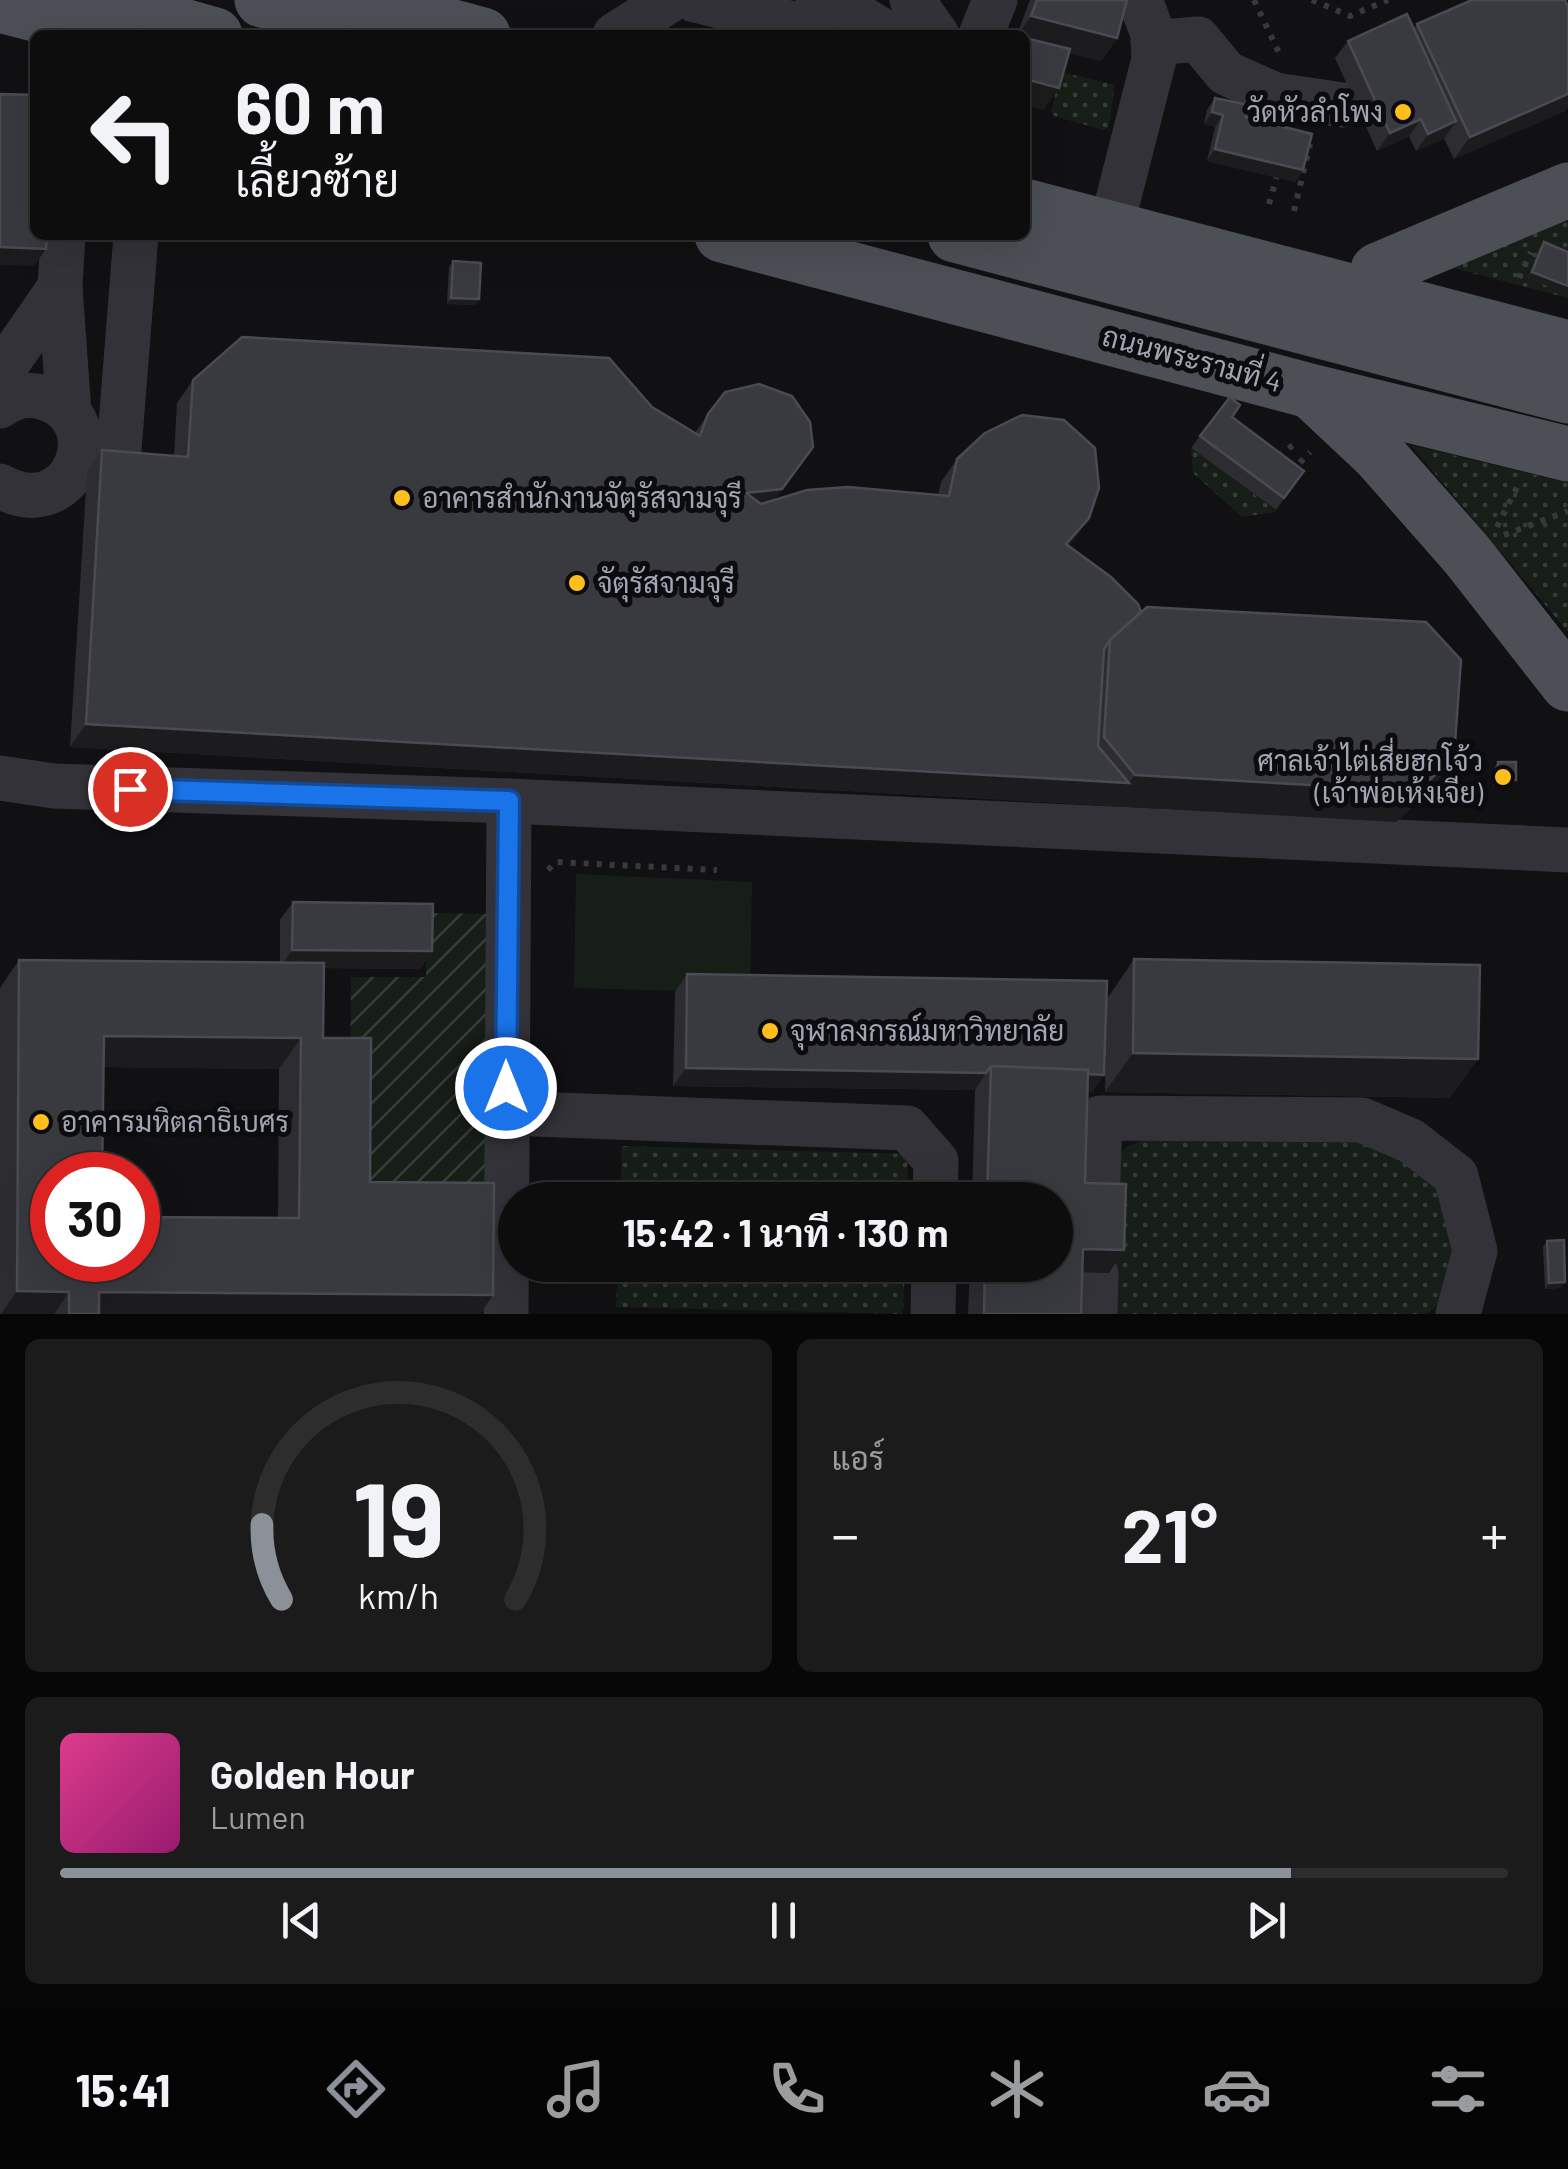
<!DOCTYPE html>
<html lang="th">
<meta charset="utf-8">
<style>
:root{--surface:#0d0d0e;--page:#1b1b1c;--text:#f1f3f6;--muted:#9a9c9e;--line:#2d2d2e;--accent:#8c9099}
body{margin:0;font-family:Barlow,Sarabun,sans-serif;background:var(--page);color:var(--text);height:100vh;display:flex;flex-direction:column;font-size:38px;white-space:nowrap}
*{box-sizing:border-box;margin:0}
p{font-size:32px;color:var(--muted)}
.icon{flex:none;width:55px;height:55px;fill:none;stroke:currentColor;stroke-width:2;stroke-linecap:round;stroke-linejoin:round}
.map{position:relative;height:1314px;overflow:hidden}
.side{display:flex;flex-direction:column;gap:25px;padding:25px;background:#070708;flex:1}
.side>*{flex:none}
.banner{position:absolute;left:30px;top:30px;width:1000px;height:210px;border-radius:15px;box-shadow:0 10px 40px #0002,0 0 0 2px var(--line);background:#0d0d0e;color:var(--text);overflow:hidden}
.speed{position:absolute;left:30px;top:1152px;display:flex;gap:20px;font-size:50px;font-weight:700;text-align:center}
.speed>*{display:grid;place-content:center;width:130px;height:130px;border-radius:50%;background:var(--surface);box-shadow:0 10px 40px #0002,0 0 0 2px var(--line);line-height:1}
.speed .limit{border:15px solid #d22;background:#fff;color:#111}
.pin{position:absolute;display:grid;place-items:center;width:85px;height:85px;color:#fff;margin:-42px;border:5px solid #fff;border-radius:50%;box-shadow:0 2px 10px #0007}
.me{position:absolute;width:110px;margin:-55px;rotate:0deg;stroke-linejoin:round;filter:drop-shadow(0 0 8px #0008)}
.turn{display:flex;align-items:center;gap:35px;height:210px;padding:0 40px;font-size:45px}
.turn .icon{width:130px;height:130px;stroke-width:2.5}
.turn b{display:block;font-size:70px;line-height:85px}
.big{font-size:75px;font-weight:700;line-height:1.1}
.side .widget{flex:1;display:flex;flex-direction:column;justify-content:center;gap:15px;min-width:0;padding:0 35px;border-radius:15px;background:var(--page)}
.side .dial{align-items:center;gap:0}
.dial svg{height:260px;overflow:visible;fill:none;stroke:var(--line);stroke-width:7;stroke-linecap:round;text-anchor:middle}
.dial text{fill:var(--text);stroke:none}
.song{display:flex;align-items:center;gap:30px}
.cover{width:120px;height:120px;border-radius:15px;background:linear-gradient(135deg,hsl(330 70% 55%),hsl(320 70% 35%))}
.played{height:10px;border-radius:5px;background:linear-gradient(90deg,var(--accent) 85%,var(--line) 85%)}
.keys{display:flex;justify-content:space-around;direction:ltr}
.heat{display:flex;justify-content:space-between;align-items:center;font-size:55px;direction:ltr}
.side .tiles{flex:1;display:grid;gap:25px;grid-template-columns:1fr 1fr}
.widget:last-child{grid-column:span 2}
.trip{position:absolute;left:498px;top:1182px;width:575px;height:100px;border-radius:50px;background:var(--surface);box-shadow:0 10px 40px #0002,0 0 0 2px var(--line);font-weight:700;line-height:100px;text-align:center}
.menu{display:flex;height:160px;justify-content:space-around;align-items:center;background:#050506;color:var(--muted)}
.menu .icon{width:70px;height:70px}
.menu .on{color:var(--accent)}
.menu b{font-size:45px;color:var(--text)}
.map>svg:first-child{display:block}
.grass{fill:url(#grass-dots)}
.garden{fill:url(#garden-furrows)}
.pitch{fill:#171e18}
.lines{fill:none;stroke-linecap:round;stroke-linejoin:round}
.path{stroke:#38393f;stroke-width:6;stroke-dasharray:5 8;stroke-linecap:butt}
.minor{stroke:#323238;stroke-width:45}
.major{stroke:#4d4f57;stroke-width:55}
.major-bridge{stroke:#4d4f57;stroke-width:55}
.wall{fill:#2d2d31;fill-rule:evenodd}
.shaded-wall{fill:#1c1c1f}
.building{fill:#393a3f;stroke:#4a4b52;stroke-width:2.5;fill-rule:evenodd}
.route-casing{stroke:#114b97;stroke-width:25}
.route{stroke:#1a73e8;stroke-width:18}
.poi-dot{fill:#ffbe1c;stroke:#0c0c0e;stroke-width:4}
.labels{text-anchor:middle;stroke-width:10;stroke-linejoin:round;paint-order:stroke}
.poi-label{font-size:28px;fill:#a1a6b5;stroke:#0c0c0e;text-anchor:start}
.street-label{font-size:28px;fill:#a1a6b5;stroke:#0c0c0e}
</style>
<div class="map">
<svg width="1568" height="1314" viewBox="0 0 1568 1314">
<defs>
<pattern id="grass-dots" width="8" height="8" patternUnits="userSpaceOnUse" patternTransform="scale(2.5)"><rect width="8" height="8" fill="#171e18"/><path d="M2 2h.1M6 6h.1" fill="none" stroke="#363c37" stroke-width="1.8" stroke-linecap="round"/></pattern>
<pattern id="garden-furrows" width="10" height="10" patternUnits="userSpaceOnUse" patternTransform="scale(2.5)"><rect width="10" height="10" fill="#171e18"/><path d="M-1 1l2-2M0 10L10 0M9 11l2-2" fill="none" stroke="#363c37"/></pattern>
</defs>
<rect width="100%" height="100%" fill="#111113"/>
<g class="grass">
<path d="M1061,72l54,13 -6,42 -6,3 -49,-14 -3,-5z"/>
<path d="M1568,210v88l-134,-35z"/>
<path d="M1411,445l157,38v149z"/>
<path d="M1191,448l84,62v2l-33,5 -49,-44z"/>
<path d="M1146,1139l212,2 43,18 37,29 15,63 -12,50 -14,13h-320l6,-154 14,-13z"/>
<path d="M622,1146l286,8 -1,46h-287z"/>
<path d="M618,1265h287l-2,49 -287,-7z"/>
</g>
<path class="garden" d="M426,913l69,1 -2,300 -144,-1 2,-236h75z"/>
<path class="pitch" d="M576,874l176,8 -2,111 -176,-5z"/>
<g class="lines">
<g class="path">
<path d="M1254,0l25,53"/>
<path d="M1312,0l38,16 38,-16"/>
<path d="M1269,204l9,-32"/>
<path d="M1294,211l16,-67"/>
<path d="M1519,278l12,-26"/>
<path d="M1278,456l18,-13"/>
<path d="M1291,472l19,-20"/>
<path d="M1497,527l21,-42"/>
<path d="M1504,535l64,-24"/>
<path d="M548,870l8,-8 161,8"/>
</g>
<g class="minor">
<path d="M695,0l143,35"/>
<path d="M818,0l22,5 49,30"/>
<path d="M912,0l25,35"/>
<path d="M615,35l55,-35"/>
<path d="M981,35l14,-35"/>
<path d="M1153,43l45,-4 28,34 49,22 68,10"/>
<path d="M1117,204l37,-145 -1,-25 -13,-34"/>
<path d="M63,235l-3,52 9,126"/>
<path d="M0,374l60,-87"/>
<path d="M0,406c13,-10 29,-13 45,-8 69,22 28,129 -45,88"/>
<path d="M117,475l19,-240"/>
<path d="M0,778l54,8 455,15 1059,49"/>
<path d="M506,1113l401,15 29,33 -1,39"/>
<path d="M1097,1206l3,-88 262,2 49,21 45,35 19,75 -17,63"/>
<path d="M506,1314l3,-513"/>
<path d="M933,1314l1,-49"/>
<path d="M1095,1314l1,-40"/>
</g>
<g class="major">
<path d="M91,0l124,35"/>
<path d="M262,0l133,35"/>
<path d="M359,2l124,33"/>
<path d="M0,5l116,30"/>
<path d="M1025,206l543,142"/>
<path d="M722,235l588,156 258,63"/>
<path d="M1378,270l190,-80"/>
<path d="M1314,394l65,61 88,100 101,129"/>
</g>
<path class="major-bridge" d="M955,235l613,161"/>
</g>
<g class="wall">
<path d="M1030,0h97l-10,38 -16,23 -32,-8 -10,35 -16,22 -18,-75h-8z"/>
<path d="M1568,7v100l-3,4 -111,48 -10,-21 -28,13 -7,-15 -32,15 -42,-93 13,-17 65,-12 4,-5z"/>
<path d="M1215,98l31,19 57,53 -8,12 -88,-21 8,-34 -11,-3 3,-14z"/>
<path d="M1544,242l21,51 -37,-15 11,-29z"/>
<path d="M453,261l26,38 -4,6 -28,-1 2,-37z"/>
<path d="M193,380l459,27 43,26 13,-19 67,86 163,-5 3,-13 16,-23 132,59 -20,28 72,66 313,145 -21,31 -37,34 -1326,-75 17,-275 15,-22 72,6 3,-53z"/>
<path d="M1232,417l72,54 -28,39 -85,-62 9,-12z"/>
<path d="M1498,762l18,18 -4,6h-19l1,-18z"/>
<path d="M293,902l139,49 -12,18 -96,-1 -1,70 47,144 123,113 -13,19h-480v-326l19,-28 261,2v-42zM103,1067l176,2 -1,149 -226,42z"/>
<path d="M1134,959l316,139 -345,-6 2,-93z"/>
<path d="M687,974l417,101 -12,17h-4l-3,91 39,67 -15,23 -27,-1 -1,42h-113l2,-49h85v-65h-83l3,-110 -302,-4 2,-94z"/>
<path d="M1547,1241l18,41 -5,6 -15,1 -2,-42z"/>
</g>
<g class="shaded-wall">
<path d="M1031,16l86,22 -16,23 -76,-19v-7h-7z"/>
<path d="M1025,79l34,9 -16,22 -18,-4z"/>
<path d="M1568,94v13l-3,4 -111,48 16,-22z"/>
<path d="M1212,112l11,3 -8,12 -11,-3z"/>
<path d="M1421,119l-12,17 -32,15 13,-18z"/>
<path d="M1456,121l-12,18 -28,12 12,-17z"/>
<path d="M1215,149l88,21 -8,12 -88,-21z"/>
<path d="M0,247l46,2 -12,17 -34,-1z"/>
<path d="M1532,272l36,14v3l-3,4 -37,-15z"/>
<path d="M451,298l28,1 -4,6 -28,-1z"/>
<path d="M813,447l-47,65 -20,-19z"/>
<path d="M1089,518l-15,22 -23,27 15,-23z"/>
<path d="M86,724l1043,59 6,-8 319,-18 -21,31 -37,34 -1326,-75z"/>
<path d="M1497,780h19l-4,6h-19z"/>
<path d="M292,950l140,1 -12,18 -140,-1z"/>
<path d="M104,1036l197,2 -22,31 -197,-2z"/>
<path d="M1133,1053l345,6 -28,39 -345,-6z"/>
<path d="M686,1068l300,5 -11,17 -302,-4z"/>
<path d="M991,1073l113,2 -12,17 -102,-1z"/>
<path d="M1083,1249l41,1 -15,23 -42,-1z"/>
<path d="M1565,1282l-5,6 -15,1 4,-6z"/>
<path d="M17,1291l52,1 -15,22h-53z"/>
<path d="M99,1292l394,3 -13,19h-397z"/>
</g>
<g class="building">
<path d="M1037,0h90l-10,38 -86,-22z"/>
<path d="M1472,0h93l3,7v87l-98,43 -53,-113z"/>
<path d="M1407,14l49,107 -28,13 -7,-15 -31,14 -42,-92z"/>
<path d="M1025,38l45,11 -11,39 -34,-9z"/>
<path d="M0,94l35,1v140h12l-1,14 -46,-2z"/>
<path d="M1215,98l33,7 -2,12 66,17 -9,36 -88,-21 8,-34 -11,-3z"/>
<path d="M1544,242l24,10v34l-36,-14z"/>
<path d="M453,261l28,2 -2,36 -28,-1z"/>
<path d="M242,337l367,21 43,49 48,29 8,-22 17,-22 34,-8 33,12 18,26 3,25 -31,42 -36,4 15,11 46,-14 41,-3 101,9 8,-37 28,-26 37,-18 42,5 31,28 4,40 -10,30 -23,26 45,33 27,27 3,8 -31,28 -6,9 -6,97 31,37 -1043,-59 16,-274 86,7 5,-77z"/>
<path d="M1230,397l10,8 -8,12 72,54 -20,27 -84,-62z"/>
<path d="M1147,607l279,15 35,38 -7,97 -36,34 -283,-16 -31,-38 6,-97z"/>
<path d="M1498,762h18v18h-19z"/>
<path d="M293,902l140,2 -1,47 -140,-1z"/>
<path d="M1134,959l346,6 -2,94 -345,-6z"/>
<path d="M19,960l305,3 -1,75h48l-1,144 124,1 -1,112 -394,-3v22h-30v-22l-52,-1zM104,1036l197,2 -2,180 -161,-1v43h-86v-85h50z"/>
<path d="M687,974l420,7 -3,94 -16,-1v-4l-97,-4 -5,7 -300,-5z"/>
<path d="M991,1066l97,4 -3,113 41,1 -2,66 -41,-1 -2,65h-97l1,-49h70v-65h-68z"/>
<path d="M1564,1240l1,42 -16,1 -2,-42z"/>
</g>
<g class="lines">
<g class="route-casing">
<path id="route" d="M130,789l379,12 -3,287"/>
</g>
<use href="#route" class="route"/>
</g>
<g class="poi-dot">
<circle cx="1403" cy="112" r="10"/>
<circle cx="402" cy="498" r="10"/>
<circle cx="577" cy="583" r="10"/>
<circle cx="1503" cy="777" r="10"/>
<circle cx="770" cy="1031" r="10"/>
<circle cx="41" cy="1122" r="10"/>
</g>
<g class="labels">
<g class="poi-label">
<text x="1383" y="122" text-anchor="end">วัดหัวลำโพง</text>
<text x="422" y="508">อาคารสำนักงานจัตุรัสจามจุรี</text>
<text x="597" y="593">จัตุรัสจามจุรี</text>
<text x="1483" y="771" text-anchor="end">ศาลเจ้าไต่เสี่ยฮุกโจ้ว<tspan x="1483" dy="32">(เจ้าพ่อเห้งเจีย)</tspan></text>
<text x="790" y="1041">จุฬาลงกรณ์มหาวิทยาลัย</text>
<text x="61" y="1132">อาคารมหิตลาธิเบศร</text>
</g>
<g class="street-label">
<text transform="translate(1192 359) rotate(15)" y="10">ถนนพระรามที่ 4</text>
</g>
</g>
</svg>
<div class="speed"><div class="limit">30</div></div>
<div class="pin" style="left:130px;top:789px;background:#d93025"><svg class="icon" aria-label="arrive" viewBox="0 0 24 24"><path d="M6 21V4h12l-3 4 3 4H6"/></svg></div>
<svg class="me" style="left:506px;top:1088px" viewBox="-20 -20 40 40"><circle r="17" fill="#1a73e8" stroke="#fff" stroke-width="3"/><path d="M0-11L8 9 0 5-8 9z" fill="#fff"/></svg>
<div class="trip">15:42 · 1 นาที · 130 m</div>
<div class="banner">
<div class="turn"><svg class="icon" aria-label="left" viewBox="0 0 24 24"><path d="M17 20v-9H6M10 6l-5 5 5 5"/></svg><div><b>60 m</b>เลี้ยวซ้าย</div></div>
</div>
</div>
<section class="side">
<div class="tiles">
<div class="widget dial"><svg viewBox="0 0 100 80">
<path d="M14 69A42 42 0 1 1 86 69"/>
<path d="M14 69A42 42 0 0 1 8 46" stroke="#8c9099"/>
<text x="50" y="56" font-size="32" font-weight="700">19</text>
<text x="50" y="72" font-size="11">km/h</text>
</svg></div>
<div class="widget"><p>แอร์</p>
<div class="heat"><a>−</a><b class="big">21°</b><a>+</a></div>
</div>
<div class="widget">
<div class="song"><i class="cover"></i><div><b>Golden Hour</b><p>Lumen</p></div></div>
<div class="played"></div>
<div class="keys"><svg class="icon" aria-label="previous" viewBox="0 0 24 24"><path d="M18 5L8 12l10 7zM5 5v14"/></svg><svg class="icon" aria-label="pause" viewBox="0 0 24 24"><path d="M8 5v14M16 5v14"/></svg><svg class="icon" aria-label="next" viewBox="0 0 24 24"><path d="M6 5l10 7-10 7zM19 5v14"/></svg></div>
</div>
</div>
</section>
<nav class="menu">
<b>15:41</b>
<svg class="icon on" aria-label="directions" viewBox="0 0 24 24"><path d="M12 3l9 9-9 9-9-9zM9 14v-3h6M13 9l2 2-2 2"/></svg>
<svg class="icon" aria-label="music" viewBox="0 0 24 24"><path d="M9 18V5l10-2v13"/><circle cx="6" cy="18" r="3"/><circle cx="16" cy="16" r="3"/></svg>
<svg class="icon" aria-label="phone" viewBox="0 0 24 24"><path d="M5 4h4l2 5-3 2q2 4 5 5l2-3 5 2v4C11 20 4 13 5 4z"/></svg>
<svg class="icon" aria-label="climate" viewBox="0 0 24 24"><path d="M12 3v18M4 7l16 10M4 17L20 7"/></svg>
<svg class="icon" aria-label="car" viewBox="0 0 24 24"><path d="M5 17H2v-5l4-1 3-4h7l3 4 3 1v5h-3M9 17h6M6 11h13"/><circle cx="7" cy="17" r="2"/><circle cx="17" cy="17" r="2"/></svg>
<svg class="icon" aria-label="filters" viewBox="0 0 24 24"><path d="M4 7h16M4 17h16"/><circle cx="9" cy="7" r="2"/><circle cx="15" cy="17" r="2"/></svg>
</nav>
